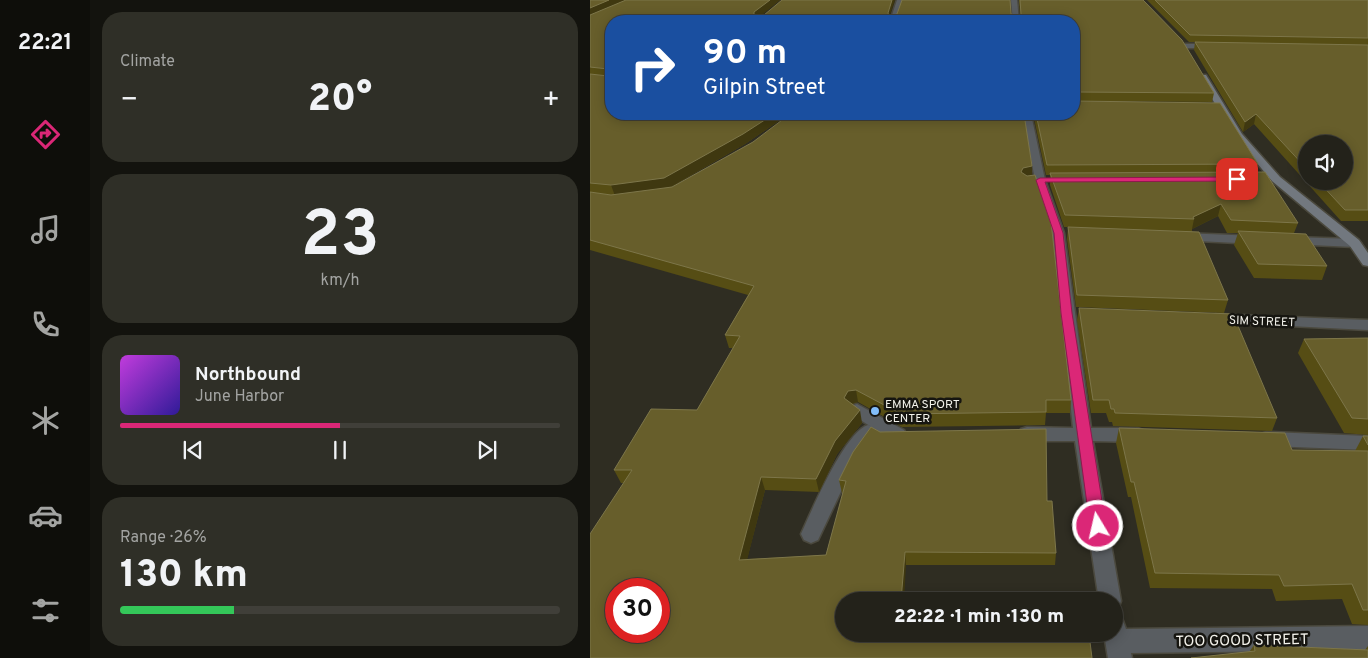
<!DOCTYPE html>
<meta charset="utf-8">
<style>
:root{--surface:#23221a;--page:#2f2f27;--text:#f1f3f6;--muted:#a3a4a2;--line:#403f39;--accent:#db2777}
body{margin:0;font-family:Overpass,sans-serif;background:var(--page);color:var(--text);height:100vh;display:flex;flex-direction:column;font-size:19px;white-space:nowrap}
*{box-sizing:border-box;margin:0}
p{font-size:16px;color:var(--muted)}
.icon{flex:none;width:28px;height:28px;fill:none;stroke:currentColor;stroke-width:2;stroke-linecap:round;stroke-linejoin:round}
.map{position:relative;flex:1;overflow:hidden}
.panel{display:flex;flex-direction:column;gap:12px;padding:12px;background:#13130e;width:500px}
.panel>*{flex:none}
.guide{position:absolute;left:15px;top:15px;width:475px;height:105px;border-radius:20px;box-shadow:0 2px 12px #0003,0 0 0 1px var(--line);background:#1a4fa0;color:#fff;overflow:hidden}
.tools{position:absolute;left:708px;top:135px;display:grid;gap:10px}
.tools a{display:grid;place-items:center;width:55px;height:55px;border-radius:50%;background:var(--surface);box-shadow:0 2px 12px #0003,0 0 0 1px var(--line);font-size:25px}
.speed{position:absolute;left:15px;top:578px;display:flex;gap:10px;font-size:25px;font-weight:700;text-align:center}
.speed>*{display:grid;place-content:center;width:65px;height:65px;border-radius:50%;background:var(--surface);box-shadow:0 2px 12px #0003,0 0 0 1px var(--line);line-height:1}
.speed .limit{border:8px solid #d22;background:#fff;color:#111}
.pin{position:absolute;display:grid;place-items:center;width:42px;height:42px;color:#fff;margin:-21px;border-radius:10px;box-shadow:0 2px 8px #0006}
.me{position:absolute;width:55px;margin:-28px;rotate:351deg;stroke-linejoin:round;filter:drop-shadow(0 0 4px #0008)}
.turn{display:flex;align-items:center;gap:18px;height:105px;padding:0 15px;font-size:22px}
.turn .icon{width:65px;height:65px;stroke-width:2.5}
.turn b{display:block;font-size:35px;line-height:42px}
.big{font-size:38px;font-weight:800;line-height:1.1}
.panel .card{flex:1;display:flex;flex-direction:column;justify-content:center;gap:8px;min-width:0;padding:0 18px;border-radius:20px;background:var(--page)}
.panel .dial{align-items:center;gap:0}
.dial b{font-size:65px;line-height:1}
.song{display:flex;align-items:center;gap:15px}
.cover{width:60px;height:60px;border-radius:8px;background:linear-gradient(135deg,hsl(290 70% 55%),hsl(250 70% 35%))}
.played{height:5px;border-radius:2px;background:linear-gradient(90deg,var(--accent) 50%,var(--line) 50%)}
.keys{display:flex;justify-content:space-around;direction:ltr}
.heat{display:flex;justify-content:space-between;align-items:center;font-size:28px;direction:ltr}
.charge{height:8px;border-radius:4px;background:linear-gradient(90deg,#34c759 26%,var(--line) 0)}
.trip{position:absolute;left:245px;top:592px;width:288px;height:50px;border-radius:25px;background:var(--surface);box-shadow:0 2px 12px #0003,0 0 0 1px var(--line);font-weight:800;line-height:50px;text-align:center}
main{display:flex;flex:1;min-height:0}
.dock{display:flex;flex-direction:column;width:90px;justify-content:space-around;align-items:center;background:#0e0e0a;color:var(--muted)}
.dock .icon{width:35px;height:35px}
.dock .on{color:var(--accent)}
.dock b{font-size:22px;color:var(--text)}
.map>svg:first-child{display:block}
.lines{fill:none;stroke-linecap:round;stroke-linejoin:round}
.service-casing{stroke:#4b493e;stroke-width:3}
.minor-casing{stroke:#4b493e;stroke-width:3}
.secondary-casing{stroke:#4b493e;stroke-width:3}
.service{fill:#595d61;fill-rule:evenodd}
.minor{fill:#595d61;fill-rule:evenodd}
.secondary{fill:#72787f;fill-rule:evenodd}
.wall{fill:#564d14;fill-rule:evenodd}
.shaded-wall{fill:#3f3810}
.building{fill:#675e2b;stroke:#7d764a;fill-rule:evenodd}
.route{fill:#db2777;stroke:#8e194d}
.poi-dot{fill:#81bdfa;stroke:#161510;stroke-width:2}
.labels{text-anchor:middle;stroke-width:5;stroke-linejoin:round;paint-order:stroke}
.street-label{font-size:12px;fill:#f4f3ec;stroke:#161510}
.poi-label{font-size:12px;fill:#f4f3ec;stroke:#161510;text-anchor:start}
.near-street-label{font-size:15px;fill:#f4f3ec;stroke:#161510}
</style>
<main>
<nav class="dock">
<b>22:21</b>
<svg class="icon on" aria-label="directions" viewBox="0 0 24 24"><path d="M12 3l9 9-9 9-9-9zM9 14v-3h6M13 9l2 2-2 2"/></svg>
<svg class="icon" aria-label="music" viewBox="0 0 24 24"><path d="M9 18V5l10-2v13"/><circle cx="6" cy="18" r="3"/><circle cx="16" cy="16" r="3"/></svg>
<svg class="icon" aria-label="phone" viewBox="0 0 24 24"><path d="M5 4h4l2 5-3 2q2 4 5 5l2-3 5 2v4C11 20 4 13 5 4z"/></svg>
<svg class="icon" aria-label="climate" viewBox="0 0 24 24"><path d="M12 3v18M4 7l16 10M4 17L20 7"/></svg>
<svg class="icon" aria-label="car" viewBox="0 0 24 24"><path d="M5 17H2v-5l4-1 3-4h7l3 4 3 1v5h-3M9 17h6M6 11h13"/><circle cx="7" cy="17" r="2"/><circle cx="17" cy="17" r="2"/></svg>
<svg class="icon" aria-label="filters" viewBox="0 0 24 24"><path d="M4 7h16M4 17h16"/><circle cx="9" cy="7" r="2"/><circle cx="15" cy="17" r="2"/></svg>
</nav>
<section class="panel">
<div class="card"><p>Climate</p>
<div class="heat"><a>−</a><b class="big">20°</b><a>+</a></div>
</div>
<div class="card dial"><b>23</b><p>km/h</p></div>
<div class="card">
<div class="song"><i class="cover"></i><div><b>Northbound</b><p>June Harbor</p></div></div>
<div class="played"></div>
<div class="keys"><svg class="icon" aria-label="previous" viewBox="0 0 24 24"><path d="M18 5L8 12l10 7zM5 5v14"/></svg><svg class="icon" aria-label="pause" viewBox="0 0 24 24"><path d="M8 5v14M16 5v14"/></svg><svg class="icon" aria-label="next" viewBox="0 0 24 24"><path d="M6 5l10 7-10 7zM19 5v14"/></svg></div>
</div>
<div class="card"><p>Range · 26%</p><b class="big">130 km</b><div class="charge"></div></div>
</section>
<div class="map">
<svg width="778" height="658" viewBox="0 0 778 658">
<rect width="100%" height="100%" fill="#2f2d22"/>
<g class="lines">
<g class="service-casing">
<g id="service">
<path d="M592,44h31l4,2 -4,2h-31z"/>
<path d="M267,404l47,26 3,5 -3,5 -6,2 -6,-2 -41,-26 -3,-4 3,-4z"/>
</g>
</g>
<g class="minor-casing">
<g id="minor">
<path d="M307,0h6l-7,21h-6z"/>
<path d="M421,0h6l2,21h-6z"/>
<path d="M433,114h8l14,66 19,53 27,195h46l6,2 3,5 -3,5 -6,2 -44,-1 28,160 -3,8 -4,1v-9h-15l-24,-160h-48l-6,-2 -3,-5 3,-5 6,-2 46,1 -21,-195 -17,-53z"/>
<path d="M592,233l75,3 6,4 -6,4 -79,-4 -2,-3 2,-3z"/>
<path d="M702,237l63,2 6,4 -6,4 -67,-3 -2,-3z"/>
<path d="M626,314l152,6v10l-157,-8 -2,-3 2,-3z"/>
<path d="M278,425l6,2 3,5 -23,32 -36,76 -7,3 -7,-3 -3,-6c11,-24 43,-101 67,-109z"/>
<path d="M677,432l101,4v14l-101,-4 -6,-2 -3,-5 3,-5z"/>
<path d="M524,615l8,3 4,11 242,-3v24l-237,3 1,5h-24l-4,-24h10z"/>
</g>
</g>
<g class="secondary-casing">
<path id="secondary" d="M610,75h6l36,59 38,43 79,63 9,13v13l-5,-1 -13,-19 -78,-65 -37,-44 -36,-60z"/>
</g>
<use href="#service" class="service"/>
<use href="#minor" class="minor"/>
<use href="#secondary" class="secondary"/>
</g>
<g class="wall">
<path d="M0,0h190l-19,15 129,1 121,-2 8,2 1,-1 -1,-15h124l71,93 -2,9 -128,-1 174,63 -2,8 42,51 -4,10 33,33 -5,14 -68,-2 -20,-33 4,-12h-11l-9,-17 -26,13v2l36,69 -4,13 -148,-6 -9,-68 1,-12h-4l-14,-42v-10h-4l-13,-61h41v-93l-463,93h178l-44,30 -74,43 361,-21v10l39,224 -1,13h-24l-1,12 -143,2 -44,-25 -6,2 10,19 -25,31 -18,38 -54,-2 -18,69 79,-4 17,-62h-1l-3,-13 41,-48 167,69 9,52 -1,12h-149l-316,93 34,-175h-3l-7,-13 83,-60 36,-62h-4l-4,-13 23,-40 -158,-45z"/>
<path d="M557,0h221v221h-27l-87,-97 -11,8 -49,-82 1,-8h-6zM716,144l38,37h-38z"/>
<path d="M489,308l198,110 -5,13 -159,-5 -1,-4h-3l-3,-9h-15l-14,-93z"/>
<path d="M778,338v97l-24,-2 -46,-80 6,-14z"/>
<path d="M529,428l173,22 63,1 8,-15h5v189l-16,-1 -10,-25 -66,2 -4,-12 -122,-1 -19,-91h-3l-12,-54z"/>
<path d="M664,645l111,5 3,-4v12l-118,-7z"/>
</g>
<g class="shaded-wall">
<path d="M19,0h17l-36,16v-8z"/>
<path d="M180,0h10l-24,20 -2,-5v-3z"/>
<path d="M302,0h3l-7,20v-7z"/>
<path d="M184,114h15l-44,30 -78,45 -52,7 -4,-11z"/>
<path d="M666,114l-2,10 -11,8 2,-10z"/>
<path d="M442,166v10l-9,2 -2,-6 2,-4z"/>
<path d="M631,204l-3,12 -26,13 2,-10 -1,-2z"/>
<path d="M266,390l2,12 -8,2 -6,-6 4,-7z"/>
<path d="M270,410l2,13 -25,31 -18,38 -3,-13 19,-38z"/>
<path d="M171,477l4,13 -21,82 -5,-12z"/>
<path d="M315,552l1,13 -2,36h-3z"/>
</g>
<g class="building">
<path d="M0,0h19l-19,8z"/>
<path d="M36,0h144l-16,12v3h10l18,-15h110l-4,13 1,3 8,-2 5,-14h108l1,14 8,2 2,-2 -1,-14h123l39,40 32,53 -139,-1 -1,1v-72h-463v93h163l-31,20 -79,44 -53,7 -21,-2v-109l18,2 2,-6 -2,-1 -18,-2v-52z"/>
<path d="M565,0h213v38l-178,-3z"/>
<path d="M605,42l173,3v165h-23l-27,-29h26v-37h-38v24l-50,-54 -11,8z"/>
<path d="M484,101l146,2 38,61 -211,1 -11,-51h38z"/>
<path d="M200,114h234l8,52 -9,2 -2,4 6,4 8,-1 16,47 20,178h-25v12l-145,2 -45,-24 -8,1 -4,7 16,12 -25,31 -19,38 -55,-2 -22,83 87,-5 20,-74 -7,-1 14,-28 18,-25 9,5 166,-3 1,72h5l4,52 -151,-1 -4,49h-57v33h245l3,24h-502v-124l42,-64h-18l37,-61 46,1 43,-74 -15,-1 29,-49 -164,-46v-48l21,3 61,-8 81,-45zM26,589h43v42h-43z"/>
<path d="M675,172l33,51 -67,-3 -10,-16 -28,13 1,2 -129,-4 -15,-42z"/>
<path d="M478,227l131,5 29,68 -151,-5z"/>
<path d="M648,231l68,3 21,32 -69,-2z"/>
<path d="M489,308l154,6 44,104 -162,-5 -1,-4h-3l-2,-9h-16z"/>
<path d="M778,338v81l-16,-1 -48,-79z"/>
<path d="M529,428l166,5 7,17 76,1v159h-5l-11,-26 -68,2 -5,-11 -124,-2 -21,-91h-3z"/>
<path d="M773,436h5v9z"/>
<path d="M664,645l114,5v8h-177l64,-7z"/>
</g>
<path class="route" d="M647,177l3,1v3l-195,1 18,51 9,80 34,213 -2,5 -6,2 -6,-2 -2,-5 -29,-213 -7,-80 -18,-53 4,-2z"/>
<circle class="poi-dot" cx="285" cy="411" r="5"/>
<g class="labels">
<g class="street-label">
<text transform="translate(672 321) rotate(2)" y="4">SIM STREET</text>
</g>
<g class="poi-label">
<text x="295" y="408">EMMA SPORT<tspan x="295" dy="14">CENTER</tspan></text>
</g>
<g class="near-street-label">
<text transform="translate(652 640) rotate(-1)" y="5">TOO GOOD STREET</text>
</g>
</g>
</svg>
<div class="tools">
<a><svg class="icon" aria-label="sound" viewBox="0 0 24 24"><path d="M4 9h4l5-4v14l-5-4H4zM17 9q2 3 0 6"/></svg></a>
</div>
<div class="speed"><div class="limit">30</div></div>
<div class="pin" style="left:647px;top:179px;background:#d93025"><svg class="icon" aria-label="arrive" viewBox="0 0 24 24"><path d="M6 21V4h12l-3 4 3 4H6"/></svg></div>
<svg class="me" style="left:508px;top:526px" viewBox="-20 -20 40 40"><circle r="17" fill="#db2777" stroke="#fff" stroke-width="3"/><path d="M0-11L8 9 0 5-8 9z" fill="#fff"/></svg>
<div class="trip">22:22 · 1 min · 130 m</div>
<div class="guide">
<div class="turn"><svg class="icon" aria-label="right" viewBox="0 0 24 24"><path d="M7 20v-9h11M14 6l5 5-5 5"/></svg><div><b>90 m</b>Gilpin Street</div></div>
</div>
</div>
</main>
